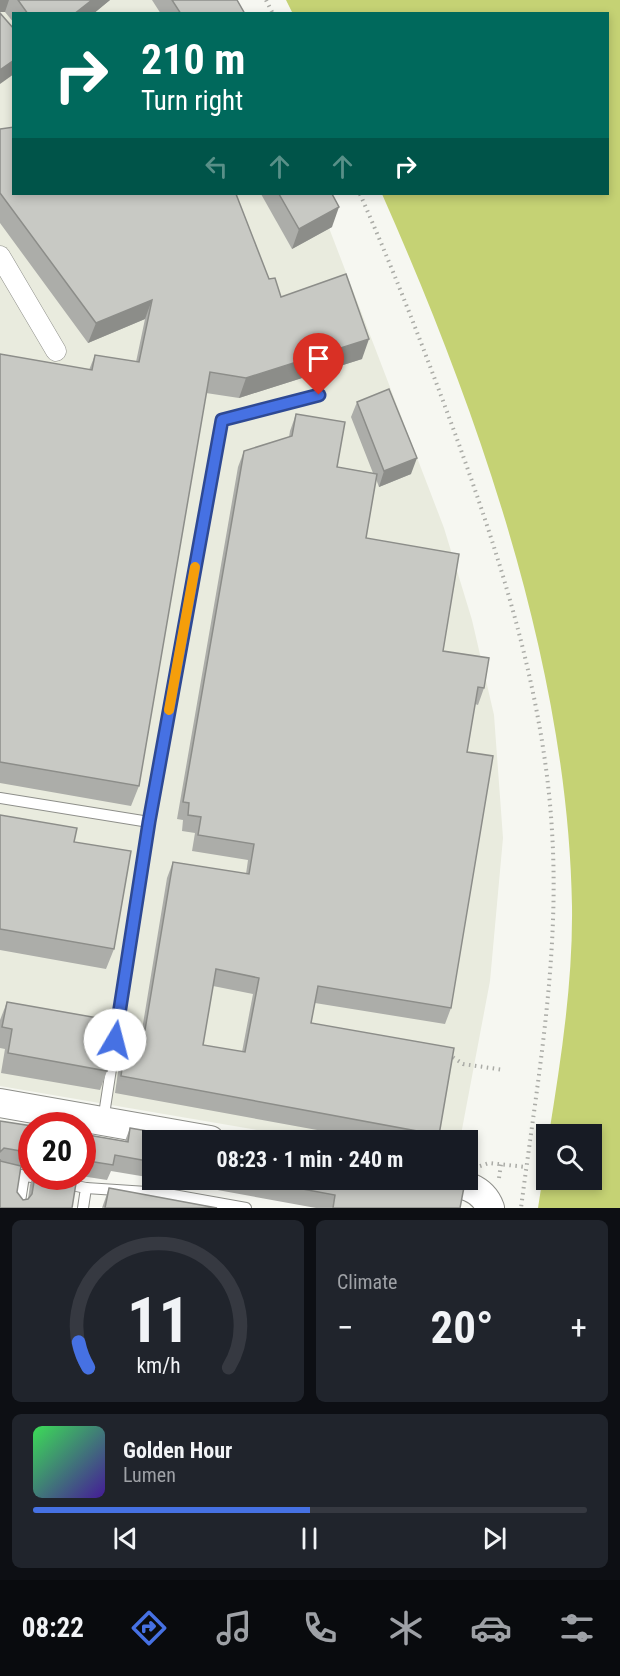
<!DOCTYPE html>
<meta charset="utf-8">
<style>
:root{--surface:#171b24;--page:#20242c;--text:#f1f3f6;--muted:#9ea1a6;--line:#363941;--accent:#4671e3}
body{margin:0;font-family:"Roboto Condensed",sans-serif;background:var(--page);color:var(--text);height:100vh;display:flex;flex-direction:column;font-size:22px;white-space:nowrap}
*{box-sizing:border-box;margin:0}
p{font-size:20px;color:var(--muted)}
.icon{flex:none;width:33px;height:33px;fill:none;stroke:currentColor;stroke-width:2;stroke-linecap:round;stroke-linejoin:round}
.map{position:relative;height:1208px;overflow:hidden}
.sheet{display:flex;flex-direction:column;gap:12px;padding:12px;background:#0d0f14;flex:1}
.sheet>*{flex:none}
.top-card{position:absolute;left:12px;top:12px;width:597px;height:183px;border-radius:0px;box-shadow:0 3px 9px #0003;background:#00695c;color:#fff;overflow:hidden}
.tools{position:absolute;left:536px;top:1124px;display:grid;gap:12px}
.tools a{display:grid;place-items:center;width:66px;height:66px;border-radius:0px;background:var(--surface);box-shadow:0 3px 9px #0003;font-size:30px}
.speed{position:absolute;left:18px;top:1112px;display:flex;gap:12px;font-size:30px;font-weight:700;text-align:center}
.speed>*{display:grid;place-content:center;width:78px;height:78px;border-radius:50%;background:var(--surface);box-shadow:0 3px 9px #0003;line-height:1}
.speed .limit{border:9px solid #d22;background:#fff;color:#111}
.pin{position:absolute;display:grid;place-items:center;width:51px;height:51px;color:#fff;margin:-62px -26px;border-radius:50% 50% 50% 0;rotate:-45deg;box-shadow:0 0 6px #0007}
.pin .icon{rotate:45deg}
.me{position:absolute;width:66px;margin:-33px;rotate:8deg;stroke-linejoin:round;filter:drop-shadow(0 0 4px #0008)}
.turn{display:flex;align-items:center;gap:21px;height:126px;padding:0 30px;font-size:27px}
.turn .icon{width:78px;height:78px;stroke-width:2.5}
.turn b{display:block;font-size:42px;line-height:51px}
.lanes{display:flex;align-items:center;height:57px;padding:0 30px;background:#0003;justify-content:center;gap:30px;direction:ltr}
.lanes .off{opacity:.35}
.big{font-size:45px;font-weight:700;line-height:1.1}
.sheet .tile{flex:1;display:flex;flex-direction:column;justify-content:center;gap:9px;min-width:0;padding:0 21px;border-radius:9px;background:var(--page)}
.sheet .dial{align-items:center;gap:0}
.dial svg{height:156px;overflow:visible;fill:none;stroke:var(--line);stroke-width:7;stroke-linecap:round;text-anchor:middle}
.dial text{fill:var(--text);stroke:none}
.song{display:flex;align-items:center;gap:18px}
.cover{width:72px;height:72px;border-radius:9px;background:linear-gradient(135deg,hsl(130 70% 55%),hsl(260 70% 35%))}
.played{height:6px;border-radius:3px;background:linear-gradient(90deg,var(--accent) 50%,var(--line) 50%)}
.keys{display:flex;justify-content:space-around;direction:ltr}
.heat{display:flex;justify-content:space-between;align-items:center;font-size:33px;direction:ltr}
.sheet .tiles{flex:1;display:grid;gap:12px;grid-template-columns:1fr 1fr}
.tile:last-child{grid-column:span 2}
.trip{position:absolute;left:142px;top:1130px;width:336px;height:60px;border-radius:0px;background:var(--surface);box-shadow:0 3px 9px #0003;font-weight:700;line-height:60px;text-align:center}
.tabs{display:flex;height:96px;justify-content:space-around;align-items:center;background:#090b0e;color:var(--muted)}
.tabs .icon{width:42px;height:42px}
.tabs .on{color:var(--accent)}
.tabs b{font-size:27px;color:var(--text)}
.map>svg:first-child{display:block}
.built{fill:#e9ebde}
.water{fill:#c5d274}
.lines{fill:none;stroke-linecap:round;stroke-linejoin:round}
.lane-casing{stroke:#8e8f8a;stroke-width:12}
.street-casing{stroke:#8e8f8a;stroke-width:21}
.secondary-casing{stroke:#8e8f8a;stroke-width:30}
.path{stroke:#abaca7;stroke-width:4;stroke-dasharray:1.5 4.5;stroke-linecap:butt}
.lane{stroke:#fff;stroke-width:10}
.street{stroke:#fff;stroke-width:20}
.secondary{stroke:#fff;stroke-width:28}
.wall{fill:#acada9;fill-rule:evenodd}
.shaded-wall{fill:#8c8d89}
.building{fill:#c8c9c4;stroke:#8c8d89;stroke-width:1.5;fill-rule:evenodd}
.route-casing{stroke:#2e4994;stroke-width:15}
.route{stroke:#4671e3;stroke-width:10}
.slow{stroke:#f59e0b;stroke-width:10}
</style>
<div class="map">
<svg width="620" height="1208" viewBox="0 0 620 1208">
<rect width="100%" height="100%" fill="#f6f7f1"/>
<path class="built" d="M0,0h231l8,13 -225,1v180h302l128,334 28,92 22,95 9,123 -13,143 -30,159h-144l-316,-54z"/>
<path class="water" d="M286,0h334v1208h-82l8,-52v23h45v-45h-42c12,-75 24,-152 23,-228 -4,-240 -94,-495 -190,-712h226v-180h-315z"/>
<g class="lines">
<g class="lane-casing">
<g id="lane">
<path d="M0,798l149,24"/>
<path d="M103,1121l46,-299 73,-402 97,-25"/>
<path d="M0,1171l47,9"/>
<path d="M62,1183l24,5 -3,20"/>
<path d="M86,1188l76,5 84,15"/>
<path d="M19,1208l5,-32"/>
</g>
</g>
<g class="street-casing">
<path id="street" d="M0,256l56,95"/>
</g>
<g class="secondary-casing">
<g id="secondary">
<path d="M0,1103l210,37"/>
<path d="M430,1179c23,4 51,4 60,29"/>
</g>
</g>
<g class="path">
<path d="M266,0l7,14"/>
<path d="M360,194c34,77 64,155 93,234 47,129 91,265 99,403 8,127 -15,252 -31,377"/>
<path d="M448,1054l15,10 41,6"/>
<path d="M480,1166l9,-3 37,4"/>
<path d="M499,1178l2,-14"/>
</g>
<use href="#lane" class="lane"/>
<use href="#street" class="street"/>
<use href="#secondary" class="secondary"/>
</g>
<g class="wall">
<path d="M0,0h110l-17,14h-79v9l-9,-11h-5z"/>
<path d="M152,0h85l8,14h-84z"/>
<path d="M0,129l269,150 12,18 81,62 -123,39 -33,-5 -67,393 -8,20 -131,-23v-429l89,16 6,-15 41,7 9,-43 -57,24 -88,-120z"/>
<path d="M261,194h71v33l-40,22z"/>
<path d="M357,402l54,72 -32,13 -3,-8 -10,59 77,113 41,37 -6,17 -3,-1 -8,48 -16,256 -6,16 -130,-21 -4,20 128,112 -2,5h-65l-257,-47 7,-49 6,-17 14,3 25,-152 6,-16 73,12 2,-14 -56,-9 3,-18 -13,-2 1,-11 -6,-1 61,-352 6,-16 45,-14 1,-6 6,-17 41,53 36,6 -22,-56zM213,986l40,8 -11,58 -39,-7z"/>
<path d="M0,815l114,134 -8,20 -106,-19z"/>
<path d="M7,1002l100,69 -7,19 -99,-17 4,-24 -5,-1v-28z"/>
<path d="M0,1121l32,5v44l-11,-2 -4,24 6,8 5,-1 2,-14 3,-9h42l-3,32h-72z"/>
<path d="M130,1128l23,12v38l-42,-7 -4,9 -26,-4h1v-42l43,7z"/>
<path d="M157,1179h261l42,29h-144z"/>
<path d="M109,1188l108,20h-115z"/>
</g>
<g class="shaded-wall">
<path d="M0,0h9l-4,12h-5z"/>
<path d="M92,0h18l-17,14h-19z"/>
<path d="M14,60v14l-14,10v-14z"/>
<path d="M339,207l-7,20 -40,22 7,-20z"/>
<path d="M152,300l-7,19 -57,24 8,-20z"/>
<path d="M369,339l-7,20 -123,39 7,-20z"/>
<path d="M417,458l-6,16 -32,13 5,-16z"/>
</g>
<g class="building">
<path d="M18,0h74l-18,14h-46z"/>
<path d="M172,0h65l8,14h-64z"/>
<path d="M0,13l14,16v31l-14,10z"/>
<path d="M14,127v67h222l33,85 6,-1 6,19 65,-23 23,65 -123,39 -36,-6 -71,414 -139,-24v-408l92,16 3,-15 44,7 13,-62 -56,23 -96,-130v-64z"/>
<path d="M279,194h53l7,13 -40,22z"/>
<path d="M389,389l28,69 -33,13 -27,-69z"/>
<path d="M296,414l49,8 -8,45 40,7 -11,64 93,16 -16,97 46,7 -5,30 -6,-1 -11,65 26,4 -42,252 -133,-22 -7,37 143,25 -15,87 -318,-59 7,-49 17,3 28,-168 76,12 5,-30 -56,-9 3,-18 -13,-2 1,-12 -6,-1 61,-351 48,-15zM216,969l43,9 -14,74 -42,-7z"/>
<path d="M0,815l77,13 -3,14 57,9 -17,98 -114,-20z"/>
<path d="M7,1002l108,19 -8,50 -99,-18 4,-24 -10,-2z"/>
<path d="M0,1121l32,5v27l-28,-5 -4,4z"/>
<path d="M130,1128l69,12h-46v22l-38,-7 -2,10 -31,-5v-26l46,8z"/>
<path d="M0,1159v2l21,5 -4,26 6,8 5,-1 4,-5 3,-18h36l6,1 -5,31h-72z"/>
<path d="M248,1179h170l46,8 -4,21h-127l2,-13z"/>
<path d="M109,1188l108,20h-112z"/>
</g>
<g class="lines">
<g class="route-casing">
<path id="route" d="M115,1040l34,-218 73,-402 97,-25"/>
</g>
<use href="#route" class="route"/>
<path class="slow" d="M169,710l26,-143"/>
</g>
</svg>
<div class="tools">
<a><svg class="icon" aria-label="search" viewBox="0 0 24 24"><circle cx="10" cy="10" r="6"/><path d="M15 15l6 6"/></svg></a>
</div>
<div class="speed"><div class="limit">20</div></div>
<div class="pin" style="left:319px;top:395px;background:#d93025"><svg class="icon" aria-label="arrive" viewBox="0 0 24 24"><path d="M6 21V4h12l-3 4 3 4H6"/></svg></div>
<svg class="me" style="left:115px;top:1040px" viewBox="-20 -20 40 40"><circle r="19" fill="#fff"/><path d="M0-13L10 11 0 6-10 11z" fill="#4671e3"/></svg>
<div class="trip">08:23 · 1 min · 240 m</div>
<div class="top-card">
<div class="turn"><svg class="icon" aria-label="right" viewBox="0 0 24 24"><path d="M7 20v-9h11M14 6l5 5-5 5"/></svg><div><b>210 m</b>Turn right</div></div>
<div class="lanes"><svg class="icon off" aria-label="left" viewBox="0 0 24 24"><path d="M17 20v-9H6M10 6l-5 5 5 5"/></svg><svg class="icon off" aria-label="ahead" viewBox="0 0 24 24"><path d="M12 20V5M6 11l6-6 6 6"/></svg><svg class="icon off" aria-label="ahead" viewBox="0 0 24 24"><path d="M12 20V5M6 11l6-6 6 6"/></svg><svg class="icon" aria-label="right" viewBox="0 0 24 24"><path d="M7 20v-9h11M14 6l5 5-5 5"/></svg></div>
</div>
</div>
<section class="sheet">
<div class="tiles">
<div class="tile dial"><svg viewBox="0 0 100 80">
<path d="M14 69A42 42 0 1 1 86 69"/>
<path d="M14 69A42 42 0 0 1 9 56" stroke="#4671e3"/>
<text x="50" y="56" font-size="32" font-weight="700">11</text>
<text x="50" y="72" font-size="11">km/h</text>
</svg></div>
<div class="tile"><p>Climate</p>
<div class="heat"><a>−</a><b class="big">20°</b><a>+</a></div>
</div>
<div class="tile">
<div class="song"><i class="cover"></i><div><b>Golden Hour</b><p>Lumen</p></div></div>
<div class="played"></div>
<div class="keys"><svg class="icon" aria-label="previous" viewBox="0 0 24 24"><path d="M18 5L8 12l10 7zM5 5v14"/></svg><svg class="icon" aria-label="pause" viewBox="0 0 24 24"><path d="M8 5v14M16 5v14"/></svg><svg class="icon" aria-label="next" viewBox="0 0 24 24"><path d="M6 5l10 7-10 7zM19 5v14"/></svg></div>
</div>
</div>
</section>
<nav class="tabs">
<b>08:22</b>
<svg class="icon on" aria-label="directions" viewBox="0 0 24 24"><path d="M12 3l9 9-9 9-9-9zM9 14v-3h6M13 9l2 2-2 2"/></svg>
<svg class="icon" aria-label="music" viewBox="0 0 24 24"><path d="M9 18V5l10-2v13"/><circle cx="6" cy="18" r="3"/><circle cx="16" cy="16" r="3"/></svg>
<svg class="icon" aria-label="phone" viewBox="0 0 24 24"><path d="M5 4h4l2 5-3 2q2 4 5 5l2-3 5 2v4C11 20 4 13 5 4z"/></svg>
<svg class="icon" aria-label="climate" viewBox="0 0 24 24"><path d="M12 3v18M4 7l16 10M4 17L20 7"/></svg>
<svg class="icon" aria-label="car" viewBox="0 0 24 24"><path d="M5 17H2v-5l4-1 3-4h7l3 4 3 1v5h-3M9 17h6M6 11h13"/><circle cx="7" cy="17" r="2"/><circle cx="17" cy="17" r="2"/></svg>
<svg class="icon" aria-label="filters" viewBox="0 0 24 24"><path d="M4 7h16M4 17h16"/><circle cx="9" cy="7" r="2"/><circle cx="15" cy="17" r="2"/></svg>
</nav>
